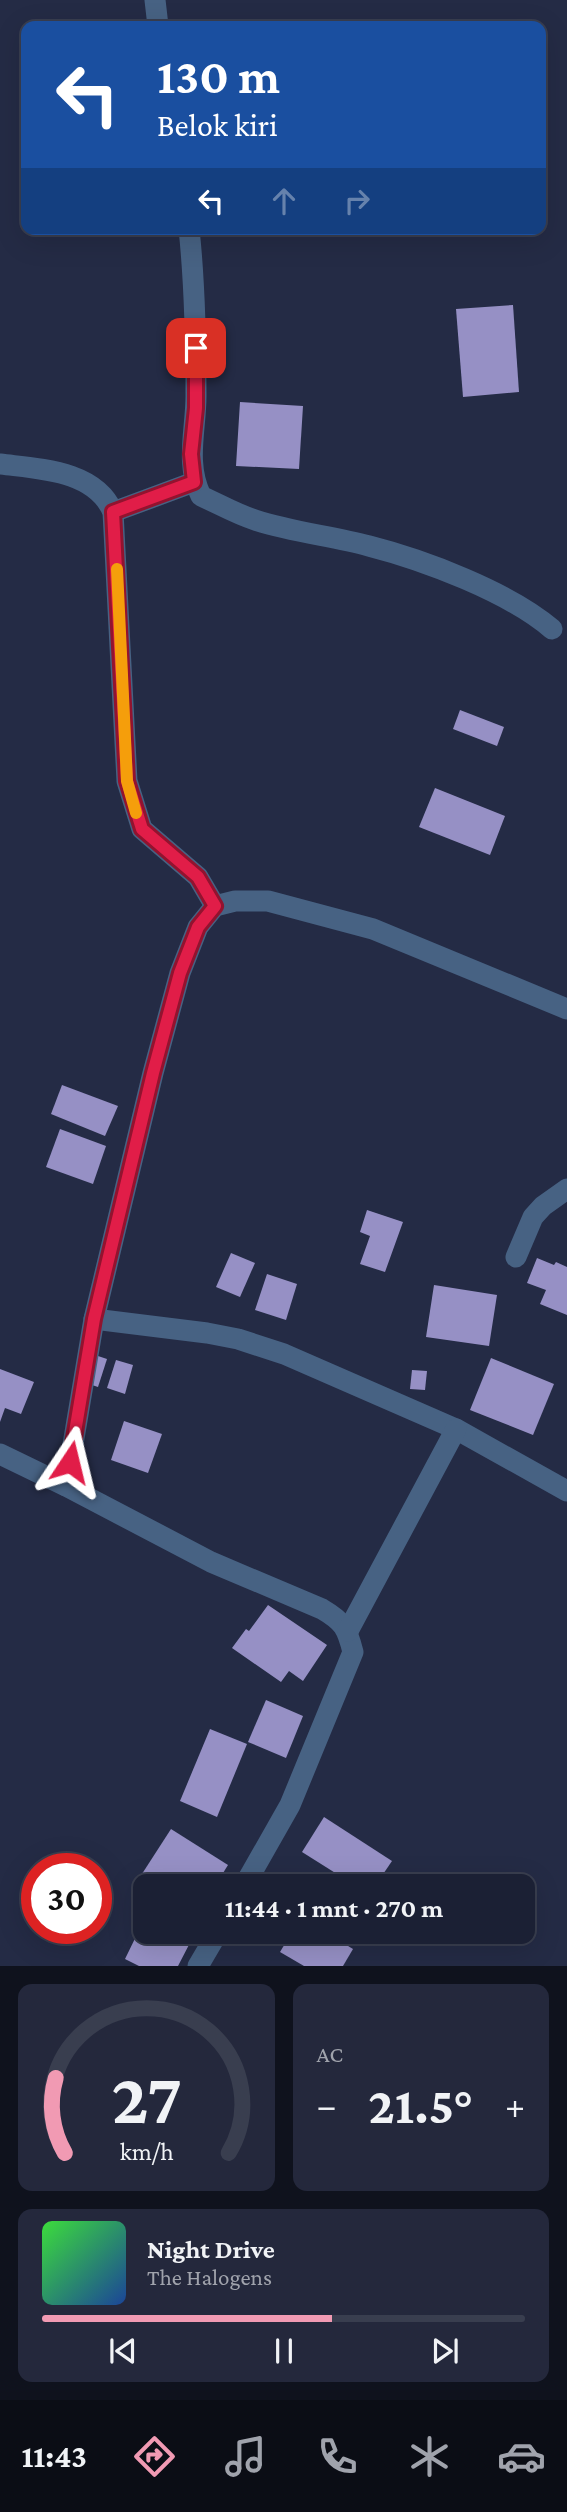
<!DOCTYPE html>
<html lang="id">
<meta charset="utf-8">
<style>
:root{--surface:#1b2034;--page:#24283c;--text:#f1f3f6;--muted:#a0a3ac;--line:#393e4f;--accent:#f19ab3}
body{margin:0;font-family:"Crimson Pro",serif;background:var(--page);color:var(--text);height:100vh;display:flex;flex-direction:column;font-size:26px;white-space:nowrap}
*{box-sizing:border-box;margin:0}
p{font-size:23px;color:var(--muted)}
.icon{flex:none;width:38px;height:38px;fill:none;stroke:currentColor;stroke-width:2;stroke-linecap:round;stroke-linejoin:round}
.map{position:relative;height:1966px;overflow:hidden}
.details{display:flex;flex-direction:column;gap:18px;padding:18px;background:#0f121d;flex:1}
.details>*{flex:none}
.hud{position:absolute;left:21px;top:21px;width:525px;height:214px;border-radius:14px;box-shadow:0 7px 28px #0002,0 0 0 2px var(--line);background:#1a4fa0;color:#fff;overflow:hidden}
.speed{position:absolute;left:21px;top:1853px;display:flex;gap:14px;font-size:35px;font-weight:700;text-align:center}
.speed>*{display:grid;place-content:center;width:91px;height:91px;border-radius:50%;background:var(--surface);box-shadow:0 7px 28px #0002,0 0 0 2px var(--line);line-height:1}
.speed .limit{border:10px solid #d22;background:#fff;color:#111}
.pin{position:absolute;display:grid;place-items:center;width:60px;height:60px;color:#fff;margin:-30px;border-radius:14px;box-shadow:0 4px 10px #0006}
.me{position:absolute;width:77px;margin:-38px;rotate:10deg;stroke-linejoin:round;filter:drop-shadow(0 0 5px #0008)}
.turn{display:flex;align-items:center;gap:24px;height:147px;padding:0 21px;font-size:32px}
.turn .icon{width:91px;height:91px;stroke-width:2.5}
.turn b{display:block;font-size:49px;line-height:60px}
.lanes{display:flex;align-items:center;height:66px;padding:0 21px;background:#0003;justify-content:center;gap:35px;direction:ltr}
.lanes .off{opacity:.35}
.big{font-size:52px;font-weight:700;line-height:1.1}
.details .widget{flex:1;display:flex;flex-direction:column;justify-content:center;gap:10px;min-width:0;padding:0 24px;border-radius:14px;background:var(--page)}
.details .dial{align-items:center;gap:0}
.dial svg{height:182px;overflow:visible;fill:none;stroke:var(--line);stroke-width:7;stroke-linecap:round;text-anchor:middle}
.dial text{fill:var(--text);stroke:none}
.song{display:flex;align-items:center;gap:21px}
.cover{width:84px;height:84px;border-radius:10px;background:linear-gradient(135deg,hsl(120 70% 55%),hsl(220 70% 35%))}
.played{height:7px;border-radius:4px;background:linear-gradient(90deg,var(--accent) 60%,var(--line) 60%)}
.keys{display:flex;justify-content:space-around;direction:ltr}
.heat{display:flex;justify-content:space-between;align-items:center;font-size:38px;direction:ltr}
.details .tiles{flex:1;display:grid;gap:18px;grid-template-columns:1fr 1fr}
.widget:last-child{grid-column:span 2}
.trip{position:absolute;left:133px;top:1874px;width:402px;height:70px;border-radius:14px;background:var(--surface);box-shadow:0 7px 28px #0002,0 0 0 2px var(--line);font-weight:700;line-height:70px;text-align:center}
.tabs{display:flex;height:112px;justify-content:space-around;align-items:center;background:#0b0d15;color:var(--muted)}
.tabs .icon{width:49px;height:49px}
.tabs .on{color:var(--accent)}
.tabs b{font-size:32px;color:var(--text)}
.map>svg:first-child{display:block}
.building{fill:#9690c5}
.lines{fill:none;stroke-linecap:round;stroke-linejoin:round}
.street{stroke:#476283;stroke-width:21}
.route-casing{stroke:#92132f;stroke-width:18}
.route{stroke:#e11d48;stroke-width:12}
.slow{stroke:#f59e0b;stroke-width:12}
</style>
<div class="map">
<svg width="567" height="1966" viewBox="0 0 567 1966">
<rect width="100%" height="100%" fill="#242b45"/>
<g class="building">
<path d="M513,305l6,87 -56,5 -7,-88z"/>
<path d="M240,402l63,4 -4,63 -63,-3z"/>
<path d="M460,710l44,17 -7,19 -44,-17z"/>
<path d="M435,788l70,28 -15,39 -71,-28z"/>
<path d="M62,1085l56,21 -13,30 -54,-22z"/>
<path d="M60,1129l46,17 -13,38 -47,-17z"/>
<path d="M367,1210l36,12 -18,50 -25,-8 10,-28 -10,-4z"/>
<path d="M231,1253l24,10 -15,34 -24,-10z"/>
<path d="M537,1258l17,7 2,-3 11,5v48l-27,-11 6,-14 -19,-7z"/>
<path d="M267,1274l30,10 -11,36 -31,-10z"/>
<path d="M434,1285l63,10 -8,51 -63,-9z"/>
<path d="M95,1355l12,4 -9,28 -12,-4z"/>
<path d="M491,1358l63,26 -21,51 -63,-25z"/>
<path d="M116,1360l17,5 -8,29 -18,-6z"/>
<path d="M0,1369l34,13 -13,32 -16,-6 -5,14z"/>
<path d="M412,1370l15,1 -2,19 -15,-1z"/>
<path d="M124,1421l38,13 -14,39 -37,-13z"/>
<path d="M268,1605l59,40 -24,36 -14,-10 -8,11 -49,-34 14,-19 3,2z"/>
<path d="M266,1700l37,16 -17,42 -38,-16z"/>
<path d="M210,1729l37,15 -30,73 -37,-16z"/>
<path d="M324,1817l68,44 -17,25h-19l-54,-34z"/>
<path d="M171,1829l57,36 -13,21h-60l-15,-9z"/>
<path d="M145,1918v14h38l10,5 -15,29h-39l-14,-7z"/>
<path d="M292,1932h33l28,17 -10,17h-39l-24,-14z"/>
</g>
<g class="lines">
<g class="street">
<path d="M155,0l3,26"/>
<path d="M189,229c6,56 7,111 7,167 0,34 -11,67 5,100 18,8 35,18 54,24 37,12 77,16 114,26 55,14 140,46 183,83"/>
<path d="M0,464c39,5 95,6 113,48l14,269 15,48 56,48 17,29"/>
<path d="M113,512l81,-30"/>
<path d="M516,1257l17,-40 10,-11 24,-17"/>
<path d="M94,1319l113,14 31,6 46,15 172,75 111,62"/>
<path d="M0,1454l66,32 145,76 111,47c22,13 25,19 31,43l-63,153 -46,81"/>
<path d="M66,1486l28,-167 59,-246 27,-100 18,-46 17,-21 20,-5h33l105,28 194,80"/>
<path d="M348,1631l108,-202"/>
<path d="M198,1966l20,-34"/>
</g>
</g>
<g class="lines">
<g class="route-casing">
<path id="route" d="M70,1462l24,-143 59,-246 27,-100 18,-46 17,-21 -17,-29 -56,-48 -15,-48 -14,-269 81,-30 -3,-28 5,-46v-60"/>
</g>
<use href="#route" class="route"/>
<path class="slow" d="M117,569l10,212 9,32"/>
</g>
</svg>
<div class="speed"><div class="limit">30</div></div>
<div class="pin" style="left:196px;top:348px;background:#d93025"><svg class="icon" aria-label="arrive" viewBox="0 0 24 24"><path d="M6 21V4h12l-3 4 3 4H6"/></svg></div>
<svg class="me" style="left:70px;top:1462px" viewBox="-20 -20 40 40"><path d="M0-17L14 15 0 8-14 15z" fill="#e11d48" stroke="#fff" stroke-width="4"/></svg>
<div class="trip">11:44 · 1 mnt · 270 m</div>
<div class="hud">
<div class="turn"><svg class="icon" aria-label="left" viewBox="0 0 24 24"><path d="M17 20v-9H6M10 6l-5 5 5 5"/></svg><div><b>130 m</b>Belok kiri</div></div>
<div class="lanes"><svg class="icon" aria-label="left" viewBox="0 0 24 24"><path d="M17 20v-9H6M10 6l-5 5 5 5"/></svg><svg class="icon off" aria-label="ahead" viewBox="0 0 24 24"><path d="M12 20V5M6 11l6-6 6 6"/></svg><svg class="icon off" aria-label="right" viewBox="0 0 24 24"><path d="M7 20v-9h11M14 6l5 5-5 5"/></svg></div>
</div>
</div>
<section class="details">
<div class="tiles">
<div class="widget dial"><svg viewBox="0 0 100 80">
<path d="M14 69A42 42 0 1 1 86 69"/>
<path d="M14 69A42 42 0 0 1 10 36" stroke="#f19ab3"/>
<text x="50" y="56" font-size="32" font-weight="700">27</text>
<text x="50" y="72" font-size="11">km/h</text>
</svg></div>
<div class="widget"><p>AC</p>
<div class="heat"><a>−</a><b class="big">21.5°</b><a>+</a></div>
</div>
<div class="widget">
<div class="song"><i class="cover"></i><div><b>Night Drive</b><p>The Halogens</p></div></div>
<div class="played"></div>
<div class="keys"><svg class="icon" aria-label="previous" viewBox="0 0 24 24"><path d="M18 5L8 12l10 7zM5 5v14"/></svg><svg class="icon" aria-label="pause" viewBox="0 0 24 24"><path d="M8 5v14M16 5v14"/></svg><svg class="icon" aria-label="next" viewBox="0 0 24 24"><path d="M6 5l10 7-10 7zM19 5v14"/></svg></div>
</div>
</div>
</section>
<nav class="tabs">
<b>11:43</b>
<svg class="icon on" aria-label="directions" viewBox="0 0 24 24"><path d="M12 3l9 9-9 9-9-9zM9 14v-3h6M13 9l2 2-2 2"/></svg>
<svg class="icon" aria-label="music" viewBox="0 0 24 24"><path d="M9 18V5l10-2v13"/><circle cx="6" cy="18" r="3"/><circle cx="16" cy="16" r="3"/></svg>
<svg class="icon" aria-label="phone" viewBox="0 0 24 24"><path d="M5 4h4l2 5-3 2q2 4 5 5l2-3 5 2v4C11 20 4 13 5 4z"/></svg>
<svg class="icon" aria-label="climate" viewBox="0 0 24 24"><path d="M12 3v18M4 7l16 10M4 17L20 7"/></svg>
<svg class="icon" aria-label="car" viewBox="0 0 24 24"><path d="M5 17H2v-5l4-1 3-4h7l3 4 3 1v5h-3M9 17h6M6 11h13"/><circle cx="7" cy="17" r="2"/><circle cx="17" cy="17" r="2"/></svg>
</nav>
